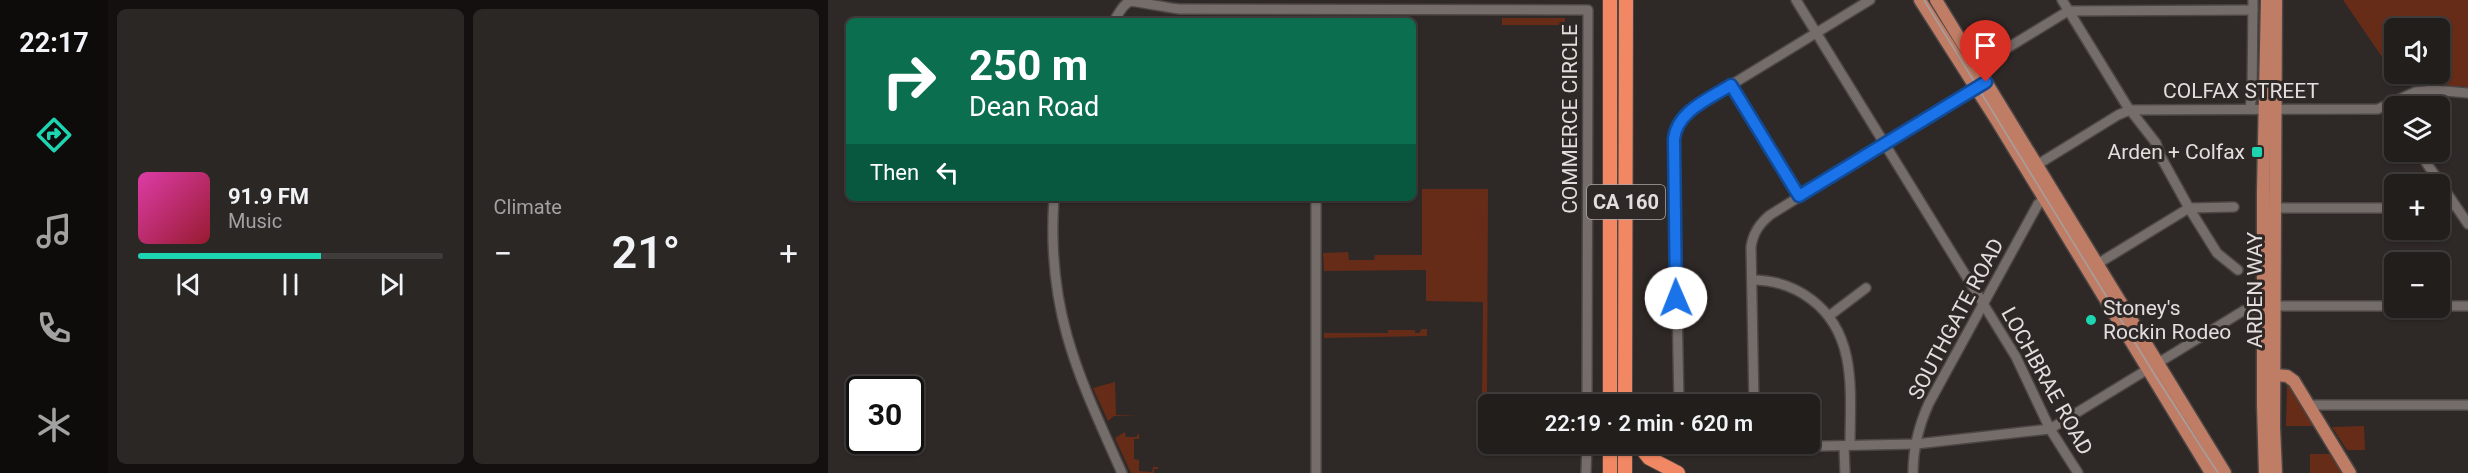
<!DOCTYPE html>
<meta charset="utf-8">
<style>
:root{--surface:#221e1c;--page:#2a2725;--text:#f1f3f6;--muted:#a2a2a3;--line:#3f3c3b;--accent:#1dd5b1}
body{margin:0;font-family:Roboto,sans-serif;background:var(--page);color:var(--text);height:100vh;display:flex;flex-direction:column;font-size:22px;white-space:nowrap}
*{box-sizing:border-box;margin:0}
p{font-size:20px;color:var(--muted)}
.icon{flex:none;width:33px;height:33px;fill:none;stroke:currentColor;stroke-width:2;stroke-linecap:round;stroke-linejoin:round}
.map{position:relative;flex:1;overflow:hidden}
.panel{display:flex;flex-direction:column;gap:9px;padding:9px;background:#13100f;width:720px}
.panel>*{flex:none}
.guide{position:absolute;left:18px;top:18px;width:570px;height:183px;border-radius:9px;box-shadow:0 2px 4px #0004,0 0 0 2px var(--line);background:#0b6e4f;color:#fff;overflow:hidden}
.tools{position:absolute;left:1556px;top:18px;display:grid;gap:12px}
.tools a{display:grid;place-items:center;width:66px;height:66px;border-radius:9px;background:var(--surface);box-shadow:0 2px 4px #0004,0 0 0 2px var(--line);font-size:30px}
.speed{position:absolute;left:18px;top:376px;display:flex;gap:12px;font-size:30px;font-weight:700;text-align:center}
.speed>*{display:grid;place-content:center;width:78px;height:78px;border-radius:50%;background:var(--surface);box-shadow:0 2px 4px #0004,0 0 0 2px var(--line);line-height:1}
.speed .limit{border:3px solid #111;border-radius:9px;background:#fff;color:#111}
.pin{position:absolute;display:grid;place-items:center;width:51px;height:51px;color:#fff;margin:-62px -26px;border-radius:50% 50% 50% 0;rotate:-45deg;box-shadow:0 0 6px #0007}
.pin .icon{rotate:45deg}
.me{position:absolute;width:66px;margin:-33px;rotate:359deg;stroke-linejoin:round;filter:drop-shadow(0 0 4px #0008)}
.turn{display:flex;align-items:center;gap:21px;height:126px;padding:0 24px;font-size:27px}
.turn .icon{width:78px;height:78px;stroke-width:2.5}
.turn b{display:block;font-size:42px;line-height:51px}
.then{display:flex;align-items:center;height:57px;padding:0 24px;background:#0003;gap:12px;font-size:22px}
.big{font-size:45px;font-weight:600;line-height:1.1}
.panel .card{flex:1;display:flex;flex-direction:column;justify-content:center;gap:9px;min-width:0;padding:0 21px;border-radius:9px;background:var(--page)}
.song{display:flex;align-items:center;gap:18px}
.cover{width:72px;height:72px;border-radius:9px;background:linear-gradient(135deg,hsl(320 70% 55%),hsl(350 70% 35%))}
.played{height:6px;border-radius:3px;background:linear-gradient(90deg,var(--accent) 60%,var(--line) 60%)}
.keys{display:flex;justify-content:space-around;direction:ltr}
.heat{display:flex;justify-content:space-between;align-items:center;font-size:33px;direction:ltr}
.panel .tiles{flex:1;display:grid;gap:9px;grid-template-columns:repeat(2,1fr)}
.trip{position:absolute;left:650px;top:394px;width:342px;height:60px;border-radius:9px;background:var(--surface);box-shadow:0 2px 4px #0004,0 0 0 2px var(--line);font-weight:600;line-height:60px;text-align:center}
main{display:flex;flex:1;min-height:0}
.tab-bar{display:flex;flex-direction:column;width:108px;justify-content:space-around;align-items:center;background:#0e0c0b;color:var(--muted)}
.tab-bar .icon{width:42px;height:42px}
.tab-bar .active{color:var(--accent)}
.tab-bar b{font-size:27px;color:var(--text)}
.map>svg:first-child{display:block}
.green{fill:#672c18;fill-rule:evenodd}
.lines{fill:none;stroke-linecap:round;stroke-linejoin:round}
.minor-casing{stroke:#4c4645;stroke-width:12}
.major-casing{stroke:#4c4645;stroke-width:15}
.highway-casing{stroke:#4c4645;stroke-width:16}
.minor{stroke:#756d6a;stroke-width:9}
.major{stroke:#c07d66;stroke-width:12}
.highway{stroke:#f28763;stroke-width:14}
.tram{stroke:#a5a09f;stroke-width:1.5}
.route-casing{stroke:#114b97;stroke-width:15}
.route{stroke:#1a73e8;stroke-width:10}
.poi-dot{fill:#1dd5b1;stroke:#2e2826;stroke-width:2}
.labels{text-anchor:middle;stroke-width:6;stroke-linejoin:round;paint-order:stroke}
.shield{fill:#2e2826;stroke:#ada7a6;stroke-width:1.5}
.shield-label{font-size:20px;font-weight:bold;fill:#e3dedd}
.street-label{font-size:21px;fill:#e3dedd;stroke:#2e2826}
.poi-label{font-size:21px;fill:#e3dedd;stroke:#2e2826;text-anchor:end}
</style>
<main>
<nav class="tab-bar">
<b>22:17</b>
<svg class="icon active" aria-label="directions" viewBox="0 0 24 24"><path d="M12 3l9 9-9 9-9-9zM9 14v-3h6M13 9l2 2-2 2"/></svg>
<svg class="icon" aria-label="music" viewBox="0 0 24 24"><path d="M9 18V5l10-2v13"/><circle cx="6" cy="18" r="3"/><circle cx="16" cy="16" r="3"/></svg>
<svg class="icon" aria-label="phone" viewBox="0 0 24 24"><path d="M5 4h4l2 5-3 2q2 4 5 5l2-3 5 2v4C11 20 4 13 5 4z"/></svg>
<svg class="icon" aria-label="climate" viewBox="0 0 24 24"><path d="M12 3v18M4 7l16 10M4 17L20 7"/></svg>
</nav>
<section class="panel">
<div class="tiles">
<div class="card">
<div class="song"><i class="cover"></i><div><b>91.9 FM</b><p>Music</p></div></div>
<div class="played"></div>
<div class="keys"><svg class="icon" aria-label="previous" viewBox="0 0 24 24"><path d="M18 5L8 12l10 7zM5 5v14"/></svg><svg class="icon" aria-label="pause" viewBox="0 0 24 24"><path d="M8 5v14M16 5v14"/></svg><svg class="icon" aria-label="next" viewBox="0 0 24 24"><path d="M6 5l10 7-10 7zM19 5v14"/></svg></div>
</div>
<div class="card"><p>Climate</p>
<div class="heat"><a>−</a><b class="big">21°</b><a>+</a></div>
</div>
</div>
</section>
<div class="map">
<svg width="1640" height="473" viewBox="0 0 1640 473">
<rect width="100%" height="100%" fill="#2e2826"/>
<g class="green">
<path d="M1515,0h125v87l-39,-3 -27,2zM1566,28h45v46h-45z"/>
<rect x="674" y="18" width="63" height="7"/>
<path d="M594,189h66l-1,208h-5l1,-95 -57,-1v-31l-102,1 -1,-18 25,-1 1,8h25l1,-5h47z"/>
<path d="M594,329h5v7l-103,2v-5h64v-3h27v3h4z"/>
<path d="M287,382l1,33 23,1h-25l-6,5 -15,-33z"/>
<path d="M1459,384h3l24,42h-28z"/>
<path d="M1536,426l1,24h-18l-15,-23z"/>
<path d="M297,432l1,5h10l3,-4v6h-5v20l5,1v11l13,1 1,-5h5v2h-4v4h-23l-16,-35z"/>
<path d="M1482,454h21l12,19h-33z"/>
</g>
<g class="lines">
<g class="minor-casing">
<g id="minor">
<path d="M968,0l220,357 34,72 28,44"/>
<path d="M1234,0l65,106 29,37 6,16 27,49 28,45 21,17"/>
<path d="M286,21c4,-6 8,-16 15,-19 4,-2 42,7 52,7l407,1 -1,395"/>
<path d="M1145,69l95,-58 185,-1"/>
<path d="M903,85l68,111"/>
<path d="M1422,108l2,-13 1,-95"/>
<path d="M1591,152l49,72"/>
<path d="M1204,168l86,-53 12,-5 248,-1 37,-17 18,-2 35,3"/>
<path d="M226,198c-8,112 24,177 68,275"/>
<path d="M1446,208h120"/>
<path d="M1611,208l16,-3"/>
<path d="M1266,266l95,-58 45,-1"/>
<path d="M924,280c22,0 42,6 60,20 46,35 38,94 38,145"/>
<path d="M1446,306h120"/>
<path d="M1611,306h29"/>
<path d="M1001,316l37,-28"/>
<path d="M851,405l-5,-258c0,-16 4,-27 16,-37l180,-110"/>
<path d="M926,405l-3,-158c2,-14 8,-23 19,-32l211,-131"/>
<path d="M1481,405h159"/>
<path d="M855,444l12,5 221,-5 134,-15 193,-118 20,-4"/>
<path d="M1016,446l1,27"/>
<path d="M488,473v-275"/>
<path d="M758,473l1,-29"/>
<path d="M1085,473c0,-25 6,-48 16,-70l109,-199 11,-9"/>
</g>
</g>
<g class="major-casing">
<g id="major">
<path d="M1092,0l77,121 214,352"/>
<path d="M1108,0l289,473"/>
<path d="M1448,0l-2,427 2,46"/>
<path d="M1443,381l3,-6 13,1 7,5 56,92"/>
<path d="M1437,473l-2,-68v-214l4,-191"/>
</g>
</g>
<g class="highway-casing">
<g id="highway">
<path d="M782,405v-405"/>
<path d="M797,405l1,-405"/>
<path d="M782,444v29"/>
<path d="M810,444l11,14 29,15"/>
<path d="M797,473v-29"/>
</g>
</g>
<use href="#minor" class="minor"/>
<use href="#major" class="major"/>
<use href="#highway" class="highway"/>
<path class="tram" d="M1096,0l232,377 62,96"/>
</g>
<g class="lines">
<g class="route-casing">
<path id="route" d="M848,298l-2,-159c3,-28 35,-40 57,-54l68,111 187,-114"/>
</g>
<use href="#route" class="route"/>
</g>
<g class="poi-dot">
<rect x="1423" y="146" width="12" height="12" rx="3"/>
<circle cx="1263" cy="320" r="6"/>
</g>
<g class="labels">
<rect class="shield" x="759" y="185" width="78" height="34" rx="4.5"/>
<g class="shield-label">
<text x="798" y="209">CA 160</text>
</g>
<g class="street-label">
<text x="1413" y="98">COLFAX STREET</text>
<text transform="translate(742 119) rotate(-90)" y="7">COMMERCE CIRCLE</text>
<text transform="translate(1427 290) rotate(-90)" y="7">ARDEN WAY</text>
<text transform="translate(1128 319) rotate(-62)" y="7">SOUTHGATE ROAD</text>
<text transform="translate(1219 381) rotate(61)" y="7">LOCHBRAE ROAD</text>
</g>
<g class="poi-label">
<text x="1417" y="159">Arden + Colfax</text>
<text x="1275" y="315" text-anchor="start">Stoney's<tspan x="1275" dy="24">Rockin Rodeo</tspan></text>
</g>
</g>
</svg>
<div class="tools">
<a><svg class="icon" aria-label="sound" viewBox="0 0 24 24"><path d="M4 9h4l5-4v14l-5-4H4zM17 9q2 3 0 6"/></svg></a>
<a><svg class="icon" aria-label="layers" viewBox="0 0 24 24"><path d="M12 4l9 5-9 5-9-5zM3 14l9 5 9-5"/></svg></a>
<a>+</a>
<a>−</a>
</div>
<div class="speed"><div class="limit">30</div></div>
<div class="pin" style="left:1158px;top:82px;background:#d93025"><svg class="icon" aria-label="arrive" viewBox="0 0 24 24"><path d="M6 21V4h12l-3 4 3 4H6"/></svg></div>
<svg class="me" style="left:848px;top:298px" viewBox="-20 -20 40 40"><circle r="19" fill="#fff"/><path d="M0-13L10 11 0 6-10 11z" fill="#1a73e8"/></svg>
<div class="trip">22:19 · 2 min · 620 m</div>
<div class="guide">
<div class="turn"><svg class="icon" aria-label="right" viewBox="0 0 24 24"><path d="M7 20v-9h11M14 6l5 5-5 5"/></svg><div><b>250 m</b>Dean Road</div></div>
<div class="then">Then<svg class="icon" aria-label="left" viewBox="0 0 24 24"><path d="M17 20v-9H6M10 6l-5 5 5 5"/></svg></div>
</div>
</div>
</main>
